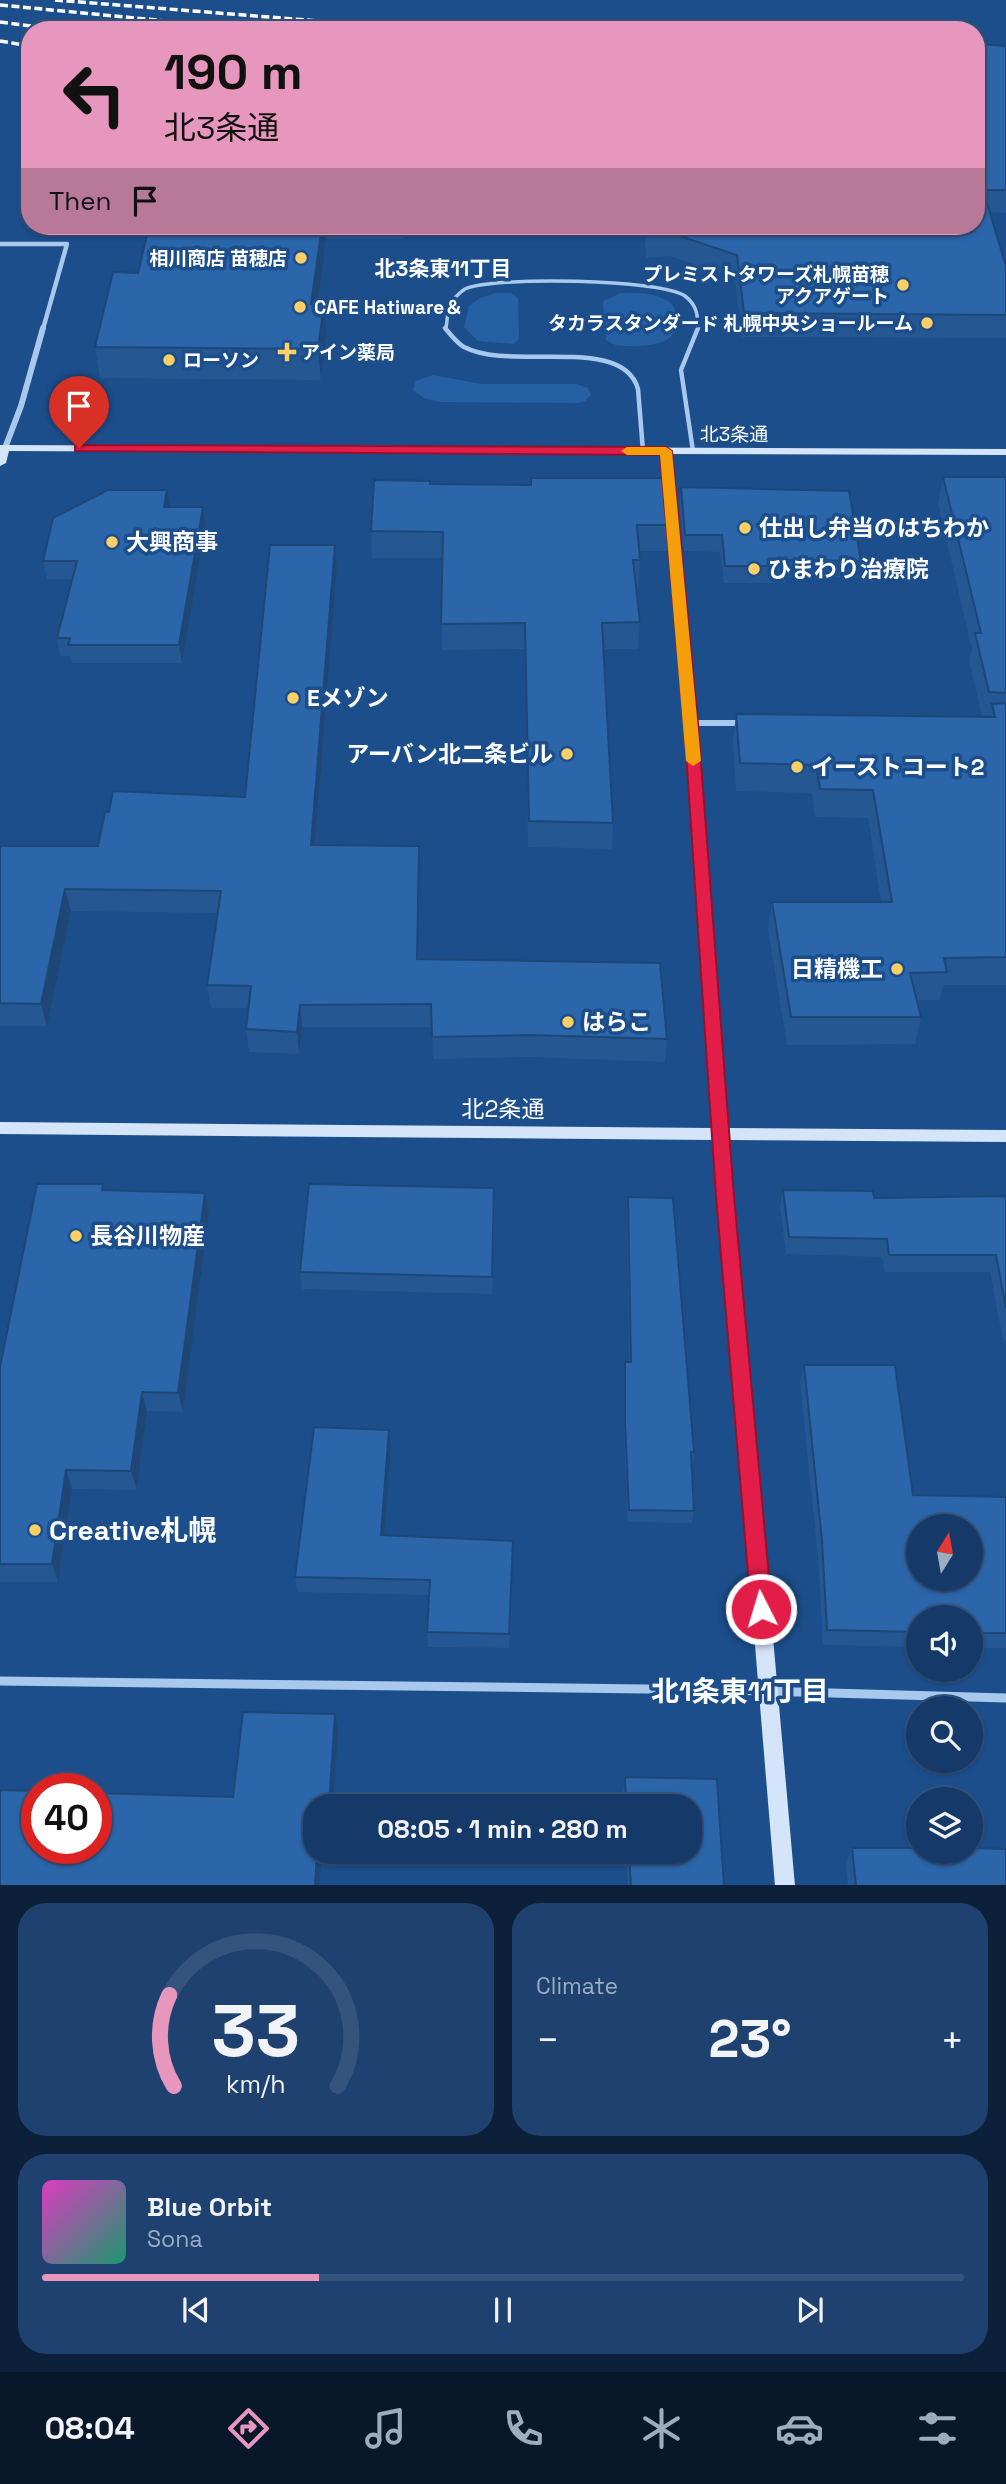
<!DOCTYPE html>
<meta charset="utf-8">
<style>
:root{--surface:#153a69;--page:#1e416f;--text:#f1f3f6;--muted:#9dadc0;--line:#34547d;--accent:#e797bd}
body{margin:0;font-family:"Space Grotesk","Noto Sans JP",sans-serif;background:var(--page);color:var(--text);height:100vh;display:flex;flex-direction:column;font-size:26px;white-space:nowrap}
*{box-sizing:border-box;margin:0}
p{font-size:23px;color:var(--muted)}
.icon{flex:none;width:38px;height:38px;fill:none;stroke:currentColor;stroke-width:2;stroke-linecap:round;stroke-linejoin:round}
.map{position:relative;height:1885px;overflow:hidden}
.panel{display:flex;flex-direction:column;gap:18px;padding:18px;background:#0c203a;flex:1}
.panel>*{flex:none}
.top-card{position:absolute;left:21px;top:21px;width:964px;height:214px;border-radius:28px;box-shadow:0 2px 5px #0004,0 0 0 2px var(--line);background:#e797bd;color:#111;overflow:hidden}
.needle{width:46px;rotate:11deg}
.buttons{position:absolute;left:906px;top:1514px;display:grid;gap:14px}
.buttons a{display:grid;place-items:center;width:77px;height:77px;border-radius:50%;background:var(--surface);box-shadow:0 2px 5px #0004,0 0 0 2px var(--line);font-size:35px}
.speed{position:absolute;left:21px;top:1773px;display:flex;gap:14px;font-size:35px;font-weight:700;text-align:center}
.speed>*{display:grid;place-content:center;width:91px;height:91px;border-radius:50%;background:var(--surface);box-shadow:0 2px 5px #0004,0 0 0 2px var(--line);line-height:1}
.speed .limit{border:10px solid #d22;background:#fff;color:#111}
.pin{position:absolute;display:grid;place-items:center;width:60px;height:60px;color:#fff;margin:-72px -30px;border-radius:50% 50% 50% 0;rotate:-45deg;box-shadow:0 0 7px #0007}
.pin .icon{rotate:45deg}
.me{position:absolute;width:77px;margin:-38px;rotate:355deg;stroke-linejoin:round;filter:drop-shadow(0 0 5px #0008)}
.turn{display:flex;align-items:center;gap:24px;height:147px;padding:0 28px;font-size:32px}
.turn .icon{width:91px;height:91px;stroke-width:2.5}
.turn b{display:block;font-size:49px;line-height:60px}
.then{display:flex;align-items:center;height:66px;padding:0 28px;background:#0003;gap:14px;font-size:26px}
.big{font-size:52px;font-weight:800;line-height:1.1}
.panel .card{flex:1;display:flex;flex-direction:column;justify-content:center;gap:10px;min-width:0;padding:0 24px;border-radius:28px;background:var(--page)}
.panel .dial{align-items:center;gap:0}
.dial svg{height:182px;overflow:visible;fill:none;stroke:var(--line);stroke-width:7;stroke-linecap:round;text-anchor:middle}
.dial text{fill:var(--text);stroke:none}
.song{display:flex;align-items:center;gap:21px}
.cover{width:84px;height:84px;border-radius:10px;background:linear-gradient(135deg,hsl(310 70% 55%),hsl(160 70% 35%))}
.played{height:7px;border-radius:4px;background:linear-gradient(90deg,var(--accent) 30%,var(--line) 30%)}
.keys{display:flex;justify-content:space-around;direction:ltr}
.heat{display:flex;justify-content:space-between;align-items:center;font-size:38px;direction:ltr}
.panel .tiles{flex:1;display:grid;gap:18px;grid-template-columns:1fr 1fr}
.card:last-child{grid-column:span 2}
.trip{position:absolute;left:303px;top:1794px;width:399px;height:70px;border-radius:28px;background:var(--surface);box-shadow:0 2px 5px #0004,0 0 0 2px var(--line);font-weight:800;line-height:70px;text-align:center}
.menu{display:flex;height:112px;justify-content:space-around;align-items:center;background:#08172a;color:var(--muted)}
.menu .icon{width:49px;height:49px}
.menu .on{color:var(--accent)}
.menu b{font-size:32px;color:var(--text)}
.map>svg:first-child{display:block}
.green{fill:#2560a5}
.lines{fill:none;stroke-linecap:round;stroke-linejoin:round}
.lane-far1{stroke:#a8c8ed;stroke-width:3.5}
.lane{stroke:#a8c8ed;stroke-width:4.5}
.street-far2{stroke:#a8c8ed;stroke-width:4.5}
.street-far1{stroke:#a8c8ed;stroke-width:6}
.street{stroke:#a8c8ed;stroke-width:9}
.secondary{fill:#d5e5f9;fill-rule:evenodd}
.rail{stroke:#fff;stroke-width:3.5;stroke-dasharray:8 3.5;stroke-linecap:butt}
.wall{fill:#255792}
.shaded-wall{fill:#1e4777}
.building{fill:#2b65aa;stroke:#1e4777;stroke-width:2;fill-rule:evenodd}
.route{fill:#e11d48;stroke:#92132f;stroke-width:2}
.slow{fill:#f59e0b}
.poi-dot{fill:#fdd066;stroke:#1c4e8c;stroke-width:2.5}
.labels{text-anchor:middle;stroke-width:7;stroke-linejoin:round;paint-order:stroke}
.far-poi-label{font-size:19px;font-weight:bold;fill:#fff;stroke:#1c4e8c;text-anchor:end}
.far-street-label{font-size:19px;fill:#fff;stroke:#1c4e8c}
.far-neighbourhood-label{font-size:21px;font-weight:bold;fill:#fff;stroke:#1c4e8c}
.poi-label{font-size:23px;font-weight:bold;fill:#fff;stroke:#1c4e8c;text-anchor:start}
.street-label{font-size:23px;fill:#fff;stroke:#1c4e8c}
.near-poi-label{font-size:28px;font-weight:bold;fill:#fff;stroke:#1c4e8c;text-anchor:start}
.near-neighbourhood-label{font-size:28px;font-weight:bold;fill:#fff;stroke:#1c4e8c}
</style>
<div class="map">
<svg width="1006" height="1886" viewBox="0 0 1006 1886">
<rect width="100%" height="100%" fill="#1c4e8c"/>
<g class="green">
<path d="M496,293h15l7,5 1,40 -5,6 -36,-3 -14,-14 5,-21 11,-8z"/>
<path d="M621,293c15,0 30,-1 43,6 8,3 11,8 12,16 4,29 -22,31 -45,31 -10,0 -17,0 -25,-6l-3,-39z"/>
<path d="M433,375l48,9h95l12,4 3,7 -6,6 -7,2 -138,-1 -16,-4 -11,-8 3,-9z"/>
</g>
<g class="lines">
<path class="lane-far1" d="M446,329l3,-26c5,-4 11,-11 16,-14 26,-13 198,-10 220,7 12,9 13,20 13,33"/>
<g class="lane">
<path d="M445,328c5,6 12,15 19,19 47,25 159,-13 174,42l5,62"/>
<path d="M693,451l-12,-81 17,-42"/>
</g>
<path class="street-far2" d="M0,244h67l-24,85"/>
<g class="street-far1">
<path d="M5,448l16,-42 22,-78"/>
<path d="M691,723h52"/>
</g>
<path class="street" d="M0,1681l725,9 281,8"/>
<path class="secondary" d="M0,445l1006,4v6l-334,-1 25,269 31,405 278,2v12l-277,-2 66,746h-20l-62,-746 -713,-6v-12l713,6 -28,-405 -24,-269 -652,-3 -3,12 -6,3z"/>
<g class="rail">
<path d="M55,0l377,30"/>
<path d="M0,5l260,25"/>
<path d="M0,22l63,8"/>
<path d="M0,41l30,5"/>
</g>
</g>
<g class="wall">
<path d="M1006,46v167l-16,-1 16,54v72l-264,-1 -7,-59 -65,-22 -24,2 -2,-32h332z"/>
<path d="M149,226h256l-1,13h-78l-8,65 8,31 -5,45 -221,-2 -5,-31 43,-74z"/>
<path d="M943,477h63v508h-63l-3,15h-23l4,17 -6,27 -128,1 -19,-115 4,-28h109l-13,-84 -53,-1 -3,-24 -76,-2 -3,-49 3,-28 246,2 -13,-55 3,-12 -34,-145z"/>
<path d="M430,484l239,41 -2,26h-28l1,9 -2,27h-2l4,35 -2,27h-34l9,174 -1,26 -84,-2 -3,-198 -83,1v-92h-70l-1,-27z"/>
<path d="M681,487l180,74 -3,16h-72l-1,6h-61l-4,-31 -36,-1 -5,-47z"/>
<path d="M170,507h33l3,18 -24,138h-110l-2,-7h-10l-3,-18 15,-59h-25l-4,-18z"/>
<path d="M337,568l-22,277 104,1 1,22 -1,92 248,79 -2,23 -136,-5 -96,2 -1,-32h-130l-3,27 -50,-2 -3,-23 2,-21h-37l-4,-23 11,-72 -147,-2 -24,115h-47v-180h98l147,-49z"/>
<path d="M104,1190l105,23 -26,199 -36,-1 -10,79 -65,-1 -14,93h-58v-215z"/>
<path d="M783,1190l91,8 132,-2v144h-3l-13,-68h-105l-3,-15 -96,-3 -6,-47z"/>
<path d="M628,1197l66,255 -1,12h-2l3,47 -2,12 -64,-1 -4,-88v-61l1,-11h4l-2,-152z"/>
<path d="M495,1205l-3,89 -190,-5 -2,-17z"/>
<path d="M804,1365l109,130 93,2v151h-35v-31h-52v30l-96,-2 -5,-88 -18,-175z"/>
<path d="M389,1430l2,16 -7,89 129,6 -4,107 -81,-1 -1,-15 2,-37 -131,-3 -3,-15z"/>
<path d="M625,1777l92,2 7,107h-96l-2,-34h64v-46h-66l-1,-16z"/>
<path d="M852,1848l154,38h-158l-2,-21z"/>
</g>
<g class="shaded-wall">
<path d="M322,226h3l1,13 -12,96 -3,-31z"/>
<path d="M324,304l2,31 -5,45 -3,-31z"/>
<path d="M167,490l3,18 -6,-1z"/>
<path d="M203,507l3,18 -24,138 -3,-18z"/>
<path d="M335,545l2,23 -24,300 -2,-23z"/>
<path d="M419,846l1,22 -2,114 -1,-23z"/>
<path d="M65,889l6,22 -24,115 -6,-22z"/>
<path d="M300,1005l2,22 -3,27 -2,-22z"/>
<path d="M205,1193l4,20 -26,199 -5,-19z"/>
<path d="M142,1392l5,19 -10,79 -6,-19z"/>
<path d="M389,1430l2,16 -8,104 -2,-15z"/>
<path d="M66,1470l6,19 -14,93 -6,-18z"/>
<path d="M335,1714l3,18 -5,74h-4z"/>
<path d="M317,1852h5l-3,34h-4z"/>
</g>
<g class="building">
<path d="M976,44l30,2v144h-23l23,76v49l-262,-2 -7,-58 -66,-22 -24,2v-9h329z"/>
<path d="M149,226h173l-11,78h13l-6,45 -223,-2 18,-75 25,1z"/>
<path d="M943,477h63v216l-17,-1 -14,-59h6z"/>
<path d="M531,478h134l4,47h-32l3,35h-7l7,62 -38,1 11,200 -84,-2 -4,-198 -84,1 2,-92 -72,-1 3,-51 56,1v3l101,1z"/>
<path d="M681,487l168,4 12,70 -75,-1 1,6h-62l-3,-31h-37z"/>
<path d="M108,490h59l-3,17h39l-24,138h-111l2,-7h-13l20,-77h-34l10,-43z"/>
<path d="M270,545h65l-24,300 108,1 -2,113 243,4 7,76 -137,-4 -98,2 -1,-33 -131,1 -3,27 -51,-3 5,-43 -44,-1 14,-94 -156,-2 -24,115 -41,-1v-157h98l7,-34h4l4,-21 132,6z"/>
<path d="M1006,703v254l-62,1 3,14 -37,1 11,44h-130l-19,-115h120l-19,-112 -53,-1 -4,-24 -76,-2 -4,-49 259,3 -3,-13z"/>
<path d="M37,1184h66l-1,6 103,3 -27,200 -36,-1 -11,79 -65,-1 -14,94h-52v-197z"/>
<path d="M309,1184l185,4 -2,89 -192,-5z"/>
<path d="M783,1190l90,1 1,7 132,-2v112l-10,-53h-107l-2,-16 -98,-2z"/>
<path d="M628,1197l45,1 21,254h-3l3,59 -65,-1 -4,-88v-60h6z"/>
<path d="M804,1365h91l18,130 93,2v136h-35v-16h-52v15l-92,-2 -5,-89zM919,1526h52v52h-52z"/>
<path d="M314,1427l75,3 -8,105 132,6 -4,93 -82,-2 3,-52 -135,-3z"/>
<path d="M243,1712l92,2 -6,92h-14v46h2l-2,34h-315v-96l37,1v57h59v-55l137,4z"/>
<path d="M625,1777l92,2 7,107h-93l-2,-34h61v-46h-64z"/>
<path d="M852,1848h67v4h52v-4l35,1v37h-150z"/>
</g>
<path class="route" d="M79,445l587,2 6,4 26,272 36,473 38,413 -3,7 -8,3 -7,-3 -3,-7 -35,-413 -32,-473 -24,-268 -585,-4v-5z"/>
<path class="slow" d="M666,447l6,4 29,310 -8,5 -7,-5 -26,-306h-33l-6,-4 6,-4z"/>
<g class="poi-dot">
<circle cx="301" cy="258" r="7"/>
<circle cx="903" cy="285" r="7"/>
<circle cx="300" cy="307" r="7"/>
<circle cx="927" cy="323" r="7"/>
<path d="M283.5 341.5h7v7h7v7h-7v7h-7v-7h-7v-7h7z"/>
<circle cx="169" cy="360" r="7"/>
<circle cx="745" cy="528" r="7"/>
<circle cx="112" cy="542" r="7"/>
<circle cx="754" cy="569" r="7"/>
<circle cx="293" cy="698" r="7"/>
<circle cx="567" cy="754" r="7"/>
<circle cx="797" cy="767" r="7"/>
<circle cx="897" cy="969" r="7"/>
<circle cx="568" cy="1022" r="7"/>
<circle cx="76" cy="1236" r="7"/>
<circle cx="35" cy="1530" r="7"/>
</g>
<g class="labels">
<g class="far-poi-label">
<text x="287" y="265">相川商店 苗穂店</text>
<text x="889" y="281">プレミストタワーズ札幌苗穂<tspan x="889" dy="22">アクアゲート</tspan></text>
<text x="314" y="314" text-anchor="start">CAFE Hatiware＆</text>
<text x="913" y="330">タカラスタンダード 札幌中央ショールーム</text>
<text x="301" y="359" text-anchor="start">アイン薬局</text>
<text x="183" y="367" text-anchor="start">ローソン</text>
</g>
<g class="far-street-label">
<text x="734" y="441">北3条通</text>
</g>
<g class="far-neighbourhood-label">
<text x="443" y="276">北3条東11丁目</text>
</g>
<g class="poi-label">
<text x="759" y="536">仕出し弁当のはちわか</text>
<text x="126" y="550">大興商事</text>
<text x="768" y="577">ひまわり治療院</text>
<text x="307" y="706">Eメゾン</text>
<text x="553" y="762" text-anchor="end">アーバン北二条ビル</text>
<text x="811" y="775">イーストコート2</text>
<text x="883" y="977" text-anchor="end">日精機工</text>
<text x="582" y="1030">はらこ</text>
<text x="90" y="1244">長谷川物産</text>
</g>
<g class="street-label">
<text x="503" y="1117">北2条通</text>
</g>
<g class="near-poi-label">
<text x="49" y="1540">Creative札幌</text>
</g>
<g class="near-neighbourhood-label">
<text x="740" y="1701">北1条東11丁目</text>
</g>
</g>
</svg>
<div class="buttons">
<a><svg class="needle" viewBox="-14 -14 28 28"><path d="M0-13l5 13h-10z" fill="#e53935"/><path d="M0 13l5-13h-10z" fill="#9dadc0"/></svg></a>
<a><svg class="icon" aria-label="sound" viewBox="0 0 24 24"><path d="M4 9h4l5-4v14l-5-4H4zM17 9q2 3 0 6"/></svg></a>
<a><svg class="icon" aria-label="search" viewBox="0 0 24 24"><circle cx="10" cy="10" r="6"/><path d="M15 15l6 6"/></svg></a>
<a><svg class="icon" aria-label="layers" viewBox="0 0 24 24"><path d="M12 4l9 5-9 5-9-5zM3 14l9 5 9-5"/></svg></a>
</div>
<div class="speed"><div class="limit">40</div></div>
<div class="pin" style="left:79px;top:448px;background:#d93025"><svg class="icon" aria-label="arrive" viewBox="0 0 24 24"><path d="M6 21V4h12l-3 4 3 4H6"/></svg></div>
<svg class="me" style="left:761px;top:1609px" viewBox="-20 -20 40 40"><circle r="17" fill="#e11d48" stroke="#fff" stroke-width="3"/><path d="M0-11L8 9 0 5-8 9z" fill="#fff"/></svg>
<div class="trip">08:05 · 1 min · 280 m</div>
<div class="top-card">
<div class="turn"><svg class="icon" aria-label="left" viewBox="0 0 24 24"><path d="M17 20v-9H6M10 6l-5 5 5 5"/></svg><div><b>190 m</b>北3条通</div></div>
<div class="then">Then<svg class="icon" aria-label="arrive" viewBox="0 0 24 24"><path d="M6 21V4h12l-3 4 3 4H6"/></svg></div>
</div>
</div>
<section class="panel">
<div class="tiles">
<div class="card dial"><svg viewBox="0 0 100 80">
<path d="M14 69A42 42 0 1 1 86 69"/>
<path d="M14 69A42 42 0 0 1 12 29" stroke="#e797bd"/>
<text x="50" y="56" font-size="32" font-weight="700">33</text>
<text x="50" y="72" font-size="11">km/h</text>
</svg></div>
<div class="card"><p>Climate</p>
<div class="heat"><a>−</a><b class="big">23°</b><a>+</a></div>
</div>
<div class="card">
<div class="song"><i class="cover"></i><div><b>Blue Orbit</b><p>Sona</p></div></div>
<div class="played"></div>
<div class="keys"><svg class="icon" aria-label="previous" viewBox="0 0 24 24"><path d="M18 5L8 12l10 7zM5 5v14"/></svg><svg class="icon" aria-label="pause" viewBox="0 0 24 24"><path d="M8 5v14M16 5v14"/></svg><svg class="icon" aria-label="next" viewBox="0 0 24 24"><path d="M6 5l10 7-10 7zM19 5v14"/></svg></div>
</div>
</div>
</section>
<nav class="menu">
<b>08:04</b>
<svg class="icon on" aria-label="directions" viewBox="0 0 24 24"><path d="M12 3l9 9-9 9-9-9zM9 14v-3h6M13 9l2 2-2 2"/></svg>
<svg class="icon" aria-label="music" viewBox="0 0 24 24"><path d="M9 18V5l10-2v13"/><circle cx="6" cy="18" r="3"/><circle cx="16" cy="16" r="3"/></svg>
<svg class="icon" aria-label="phone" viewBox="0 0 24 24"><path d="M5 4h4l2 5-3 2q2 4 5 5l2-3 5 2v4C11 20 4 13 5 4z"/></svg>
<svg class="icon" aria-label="climate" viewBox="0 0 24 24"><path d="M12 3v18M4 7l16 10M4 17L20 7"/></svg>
<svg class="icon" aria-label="car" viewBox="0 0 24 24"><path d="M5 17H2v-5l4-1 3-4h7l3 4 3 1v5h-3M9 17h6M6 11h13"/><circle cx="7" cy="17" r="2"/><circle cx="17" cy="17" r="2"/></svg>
<svg class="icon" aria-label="filters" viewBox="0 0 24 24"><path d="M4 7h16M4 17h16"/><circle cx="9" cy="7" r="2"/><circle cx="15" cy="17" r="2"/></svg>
</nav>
